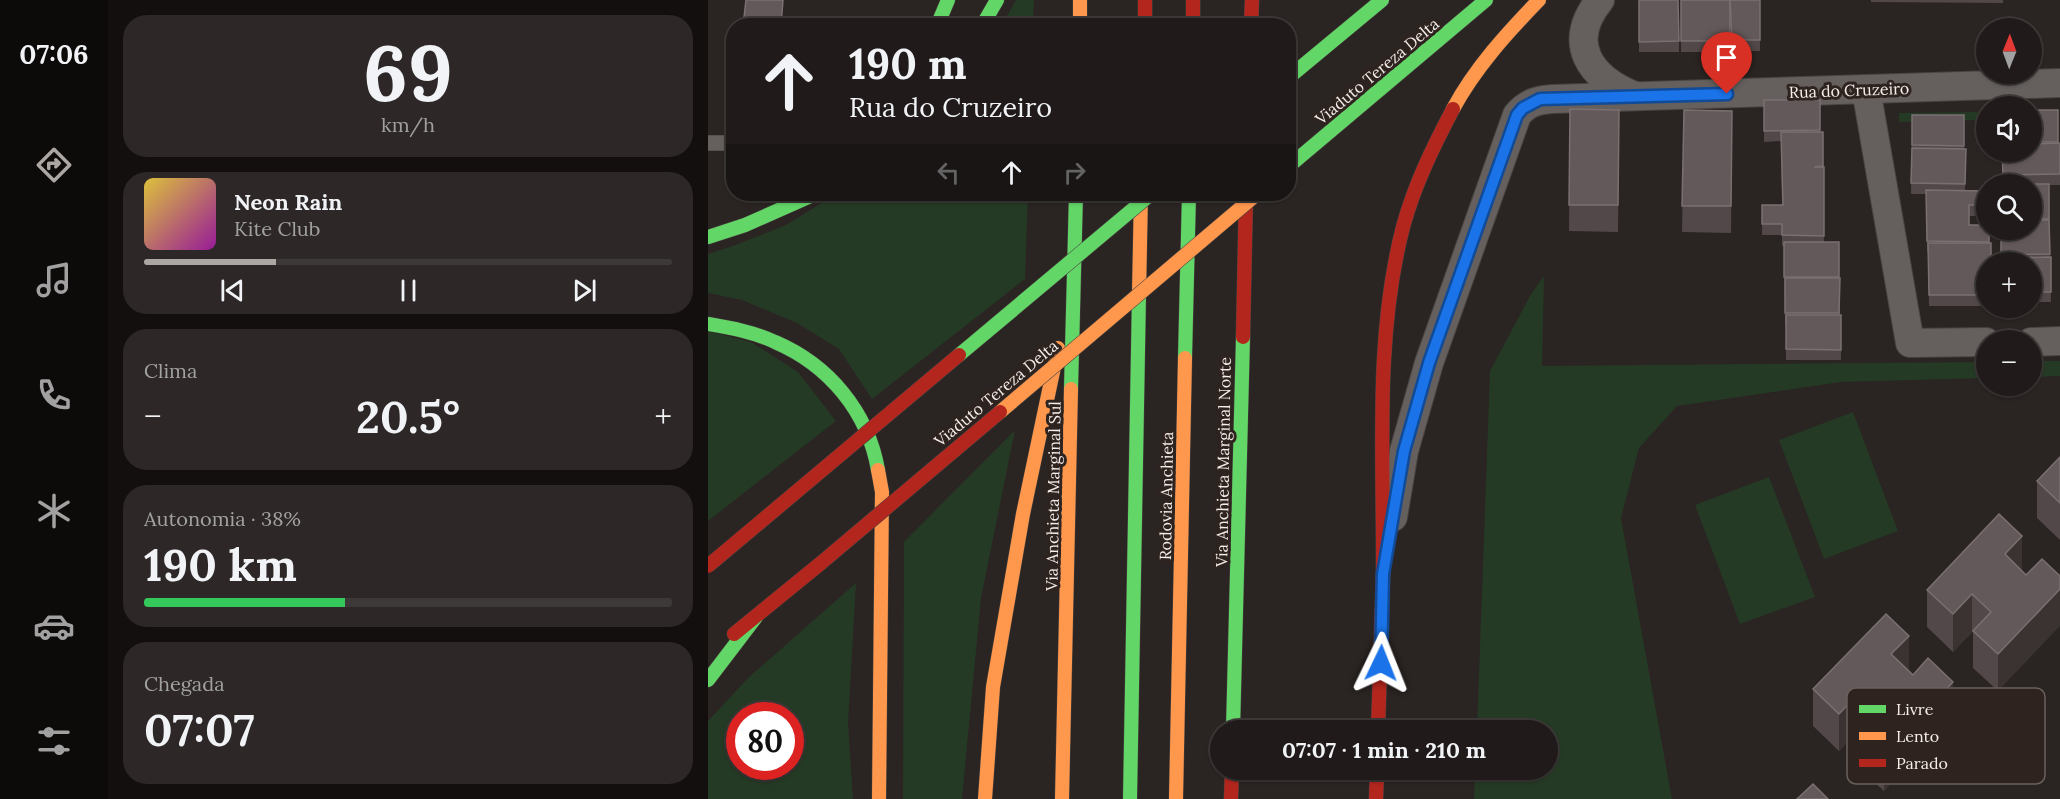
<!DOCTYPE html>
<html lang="pt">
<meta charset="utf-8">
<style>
:root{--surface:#201b1a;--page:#2d2827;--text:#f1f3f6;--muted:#a2a1a2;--line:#3d3939;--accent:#ada7a4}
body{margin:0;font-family:Lora,serif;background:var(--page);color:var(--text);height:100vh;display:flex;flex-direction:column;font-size:22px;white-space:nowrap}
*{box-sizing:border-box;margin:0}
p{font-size:20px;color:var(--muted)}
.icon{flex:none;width:33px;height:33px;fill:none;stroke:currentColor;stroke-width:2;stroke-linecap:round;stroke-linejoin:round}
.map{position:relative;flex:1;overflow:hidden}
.details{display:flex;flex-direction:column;gap:15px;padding:15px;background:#120f0e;width:600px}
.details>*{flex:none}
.top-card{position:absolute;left:18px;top:18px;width:570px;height:183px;border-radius:24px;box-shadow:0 2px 4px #0004,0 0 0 2px var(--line);background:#201b1a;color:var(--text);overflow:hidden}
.needle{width:39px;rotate:1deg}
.controls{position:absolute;left:1268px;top:18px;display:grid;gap:12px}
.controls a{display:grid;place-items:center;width:66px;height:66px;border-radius:50%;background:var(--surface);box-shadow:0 2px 4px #0004,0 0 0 2px var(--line);font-size:30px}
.speed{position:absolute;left:18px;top:702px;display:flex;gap:12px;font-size:30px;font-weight:700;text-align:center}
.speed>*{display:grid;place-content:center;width:78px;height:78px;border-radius:50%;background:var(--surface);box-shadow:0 2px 4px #0004,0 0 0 2px var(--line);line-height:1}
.speed .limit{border:9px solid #d22;background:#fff;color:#111}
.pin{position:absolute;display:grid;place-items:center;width:51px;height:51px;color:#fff;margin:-62px -26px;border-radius:50% 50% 50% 0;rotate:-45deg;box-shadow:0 0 6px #0007}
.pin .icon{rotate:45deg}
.me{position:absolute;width:66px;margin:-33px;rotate:2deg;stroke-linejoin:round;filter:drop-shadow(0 0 4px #0008)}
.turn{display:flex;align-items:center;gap:21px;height:126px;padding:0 24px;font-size:27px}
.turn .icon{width:78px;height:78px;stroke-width:2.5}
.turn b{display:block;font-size:42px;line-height:51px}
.lanes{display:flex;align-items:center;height:57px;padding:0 24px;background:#0003;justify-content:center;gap:30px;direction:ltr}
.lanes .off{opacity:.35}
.big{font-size:45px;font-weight:800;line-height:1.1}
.details .widget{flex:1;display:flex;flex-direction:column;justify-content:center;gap:9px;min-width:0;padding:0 21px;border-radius:24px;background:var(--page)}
.details .dial{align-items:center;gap:0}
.dial b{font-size:78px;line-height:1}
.song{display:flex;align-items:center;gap:18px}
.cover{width:72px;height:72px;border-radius:9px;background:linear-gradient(135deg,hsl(50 70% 55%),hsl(300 70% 35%))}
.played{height:6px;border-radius:3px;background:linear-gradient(90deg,var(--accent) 25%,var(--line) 25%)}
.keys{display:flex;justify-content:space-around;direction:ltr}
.heat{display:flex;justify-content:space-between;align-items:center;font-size:33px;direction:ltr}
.charge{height:9px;border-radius:4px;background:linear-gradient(90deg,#34c759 38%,var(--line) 0)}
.trip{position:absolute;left:502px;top:720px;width:348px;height:60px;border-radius:30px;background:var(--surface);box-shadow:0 2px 4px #0004,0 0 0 2px var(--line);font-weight:800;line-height:60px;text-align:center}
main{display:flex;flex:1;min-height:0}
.menu{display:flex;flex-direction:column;width:108px;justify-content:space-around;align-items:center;background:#0d0b0a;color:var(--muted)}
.menu .icon{width:42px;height:42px}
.menu .on{color:var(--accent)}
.menu b{font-size:27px;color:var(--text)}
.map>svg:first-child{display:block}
.green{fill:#253a25;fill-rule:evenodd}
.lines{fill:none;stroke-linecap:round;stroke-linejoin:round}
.lane-casing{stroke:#484340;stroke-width:16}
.street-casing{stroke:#484340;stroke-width:30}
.fast-casing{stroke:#484340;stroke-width:15}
.slow-casing{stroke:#484340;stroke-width:15}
.jam-casing{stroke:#484340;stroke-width:15}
.lane{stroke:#65605e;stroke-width:15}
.street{stroke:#65605e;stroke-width:28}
.fast{stroke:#63d668;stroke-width:14}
.slow{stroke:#ff974d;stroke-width:14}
.jam{stroke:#b3261e;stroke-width:14}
.fast-bridge-casing{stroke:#484340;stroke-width:15;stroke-linecap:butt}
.slow-bridge-casing{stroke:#484340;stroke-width:15;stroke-linecap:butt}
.jam-bridge-casing{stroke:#484340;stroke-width:15;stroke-linecap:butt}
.fast-bridge{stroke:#63d668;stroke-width:14}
.slow-bridge{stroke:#ff974d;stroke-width:14}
.jam-bridge{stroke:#b3261e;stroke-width:14}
.wall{fill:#524749}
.shaded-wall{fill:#3b3232}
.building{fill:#64595a;stroke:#7a7071;stroke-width:1.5}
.route-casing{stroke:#114b97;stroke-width:15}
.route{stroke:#1a73e8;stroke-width:10}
.labels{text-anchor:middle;stroke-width:6;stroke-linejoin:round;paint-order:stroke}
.street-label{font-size:16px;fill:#f4edea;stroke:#2e231f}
.key{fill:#2e231f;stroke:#69605c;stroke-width:1.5}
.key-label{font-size:16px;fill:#f4edea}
</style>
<main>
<nav class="menu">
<b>07:06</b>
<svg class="icon on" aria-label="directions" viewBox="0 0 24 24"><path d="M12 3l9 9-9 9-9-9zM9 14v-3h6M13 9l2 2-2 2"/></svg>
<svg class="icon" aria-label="music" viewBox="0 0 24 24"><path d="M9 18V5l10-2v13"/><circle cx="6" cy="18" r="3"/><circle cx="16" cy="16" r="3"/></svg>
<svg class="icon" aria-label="phone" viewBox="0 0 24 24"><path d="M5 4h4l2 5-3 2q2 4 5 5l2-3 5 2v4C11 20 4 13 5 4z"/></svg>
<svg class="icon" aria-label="climate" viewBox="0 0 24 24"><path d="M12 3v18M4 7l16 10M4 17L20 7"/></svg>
<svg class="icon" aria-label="car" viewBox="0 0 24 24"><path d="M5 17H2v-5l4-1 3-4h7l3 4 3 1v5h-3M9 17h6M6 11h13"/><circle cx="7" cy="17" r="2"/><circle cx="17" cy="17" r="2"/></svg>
<svg class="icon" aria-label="filters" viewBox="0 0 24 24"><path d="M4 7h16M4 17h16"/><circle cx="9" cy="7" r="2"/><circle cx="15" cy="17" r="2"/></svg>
</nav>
<section class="details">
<div class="widget dial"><b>69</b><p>km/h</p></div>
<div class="widget">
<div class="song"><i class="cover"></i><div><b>Neon Rain</b><p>Kite Club</p></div></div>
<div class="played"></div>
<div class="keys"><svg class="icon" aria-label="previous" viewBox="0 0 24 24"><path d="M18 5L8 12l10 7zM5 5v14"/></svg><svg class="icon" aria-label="pause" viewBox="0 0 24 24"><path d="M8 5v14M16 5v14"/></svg><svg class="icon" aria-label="next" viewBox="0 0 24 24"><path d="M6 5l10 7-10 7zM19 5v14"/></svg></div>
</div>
<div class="widget"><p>Clima</p>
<div class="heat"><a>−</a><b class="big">20.5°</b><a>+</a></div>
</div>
<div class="widget"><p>Autonomia · 38%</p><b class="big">190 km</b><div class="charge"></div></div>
<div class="widget"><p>Chegada</p><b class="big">07:07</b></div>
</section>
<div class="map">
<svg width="1352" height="799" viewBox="0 0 1352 799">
<rect width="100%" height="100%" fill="#2a2422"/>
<g class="green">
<path d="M308,0h18l-1,25h-31z"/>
<path d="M1278,112v8l-87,2v-9z"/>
<path d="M128,194h192l-3,85 -153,120 -33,-50 -42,-26 -55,-23 -34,-7v-39l25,-8 53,-21z"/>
<path d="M836,276l-2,90 444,-4v16l-145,4 -164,24 -38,42 -18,70 51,281h-198l1,-29h73v-40h-71l13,-359 41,-77z"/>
<path d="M0,331l43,11 47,30 38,49 -128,100z"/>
<path d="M1323,361h29v15l-29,1z"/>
<path d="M1145,412l45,119 -74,28 -45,-119z"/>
<path d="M307,430l-34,168 -19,201h-59l1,-257z"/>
<path d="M1061,477l46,120 -75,27 -45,-119z"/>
<path d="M148,583l-8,140 5,76h-145v-78l40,-43zM32,716h50v50h-50z"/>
</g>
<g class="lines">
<g class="lane-casing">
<path id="lane" d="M0,143h26"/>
</g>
<g class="street-casing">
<g id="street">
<path d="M892,0c-35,43 -10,78 35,96"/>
<path d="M1158,89l44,254 76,-1"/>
<path d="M1323,342l29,-1"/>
<path d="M685,517l11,-66 25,-88 88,-248c10,-12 20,-15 35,-16l508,-16"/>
</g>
</g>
<g class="fast-casing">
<g id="fast">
<path d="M229,26l11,-26"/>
<path d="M274,26l15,-26"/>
<path d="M580,78l94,-78"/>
<path d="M580,167l198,-167"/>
<path d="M0,237l37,-12 70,-31"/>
<path d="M0,324c23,4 46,8 67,18 54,23 93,70 103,128"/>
<path d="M477,358l4,-164"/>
<path d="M363,389l5,-195"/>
<path d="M0,680l48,-63"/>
<path d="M525,730l10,-393"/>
<path d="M422,799l9,-505"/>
</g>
</g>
<g class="slow-casing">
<g id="slow">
<path d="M372,0v26"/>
<path d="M745,109c22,-41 54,-76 86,-109"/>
<path d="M431,294l2,-100"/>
<path d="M170,470l4,22 -3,307"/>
<path d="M277,799l8,-112 30,-173 35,-166"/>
<path d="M354,799l9,-410"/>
<path d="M468,799l9,-441"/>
</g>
</g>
<g class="jam-casing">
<g id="jam">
<path d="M437,0v26"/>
<path d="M485,0v26"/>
<path d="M543,26l1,-26"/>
<path d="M535,337l3,-143"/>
<path d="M675,574c1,-115 -9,-235 20,-347 11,-41 30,-80 50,-118"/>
<path d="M26,634l87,-71"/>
<path d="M670,730l5,-156"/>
<path d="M523,799l1,-29"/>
<path d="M668,799l1,-29"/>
</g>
</g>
<use href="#lane" class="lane"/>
<use href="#street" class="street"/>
<use href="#fast" class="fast"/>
<use href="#slow" class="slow"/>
<use href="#jam" class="jam"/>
<g class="fast-bridge-casing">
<path id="fast-bridge" d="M251,355l192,-161"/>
</g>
<g class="slow-bridge-casing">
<path id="slow-bridge" d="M292,412l257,-218"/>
</g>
<g class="jam-bridge-casing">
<g id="jam-bridge">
<path d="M113,563l179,-151"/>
<path d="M0,566l251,-211"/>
</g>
</g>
<use href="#fast-bridge" class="fast-bridge"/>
<use href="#slow-bridge" class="slow-bridge"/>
<use href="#jam-bridge" class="jam-bridge"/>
</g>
<g class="wall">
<path d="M931,0l40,41v11h-40z"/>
<path d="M973,0h79v51h-28l-2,-43v44h-49z"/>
<path d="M1163,0h132v3l-132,-1z"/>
<path d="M1056,100h56v32h3l1,110h15v36l1,37h1v45h-55v-36h-1l-1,-78h-2v-11h-20v-30h20l-1,-64 -17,1z"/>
<path d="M862,109l49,28 -1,95 -49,-1z"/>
<path d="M976,110l48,27 -1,96 -49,-1z"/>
<path d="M1323,110h27v33h2v42h-11l2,117h-20v-40h-30v-32h30v-46h-28l-1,-32h29z"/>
<path d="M1204,115h52v34h2l-1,42h20l1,25h-17v9l20,5v13h2v19h-5v44h-57l-1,-54h-1l-1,-58h-15z"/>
<path d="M1352,457v83l-23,-22v-37z"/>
<path d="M1291,514l-1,177 -25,-23v-36h-1l-19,20 -26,-25v-37z"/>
<path d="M1201,671l44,48 -69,72 -25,-23v-36l-1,-1 -19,20 -26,-25v-37z"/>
</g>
<g class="shaded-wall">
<path d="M1314,536v37l-17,-19z"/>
<path d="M1352,589v37l-62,65v-37z"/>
<path d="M1264,594v38l-19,20v-38z"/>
<path d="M1201,636v37l-18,-19z"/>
<path d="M1245,682v37l-69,72v-37z"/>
<path d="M1150,694v37l-19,20v-37z"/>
</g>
<g class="building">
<path d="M38,0h37l-2,26h-38z"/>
<path d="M931,0h39l1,41 -40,1z"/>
<rect x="973" y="0" width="49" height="41"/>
<path d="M1022,0h30v40h-28z"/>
<path d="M1056,100h56v30l-56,1z"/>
<path d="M862,109l49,1 -1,95h-49z"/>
<path d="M976,110l48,1 -1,95h-49z"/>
<rect x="1323" y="110" width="27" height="32"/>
<path d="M1204,115h52v31l-52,-1z"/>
<path d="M1073,132h42v34l-9,1h10v69l-42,-1v-11h-20v-19h21z"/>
<path d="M1352,143v31l-57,1 -1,-23h29v-8z"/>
<path d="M1204,148l54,1 -1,35 -54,-1z"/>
<path d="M1301,184h40v35h-18v-35z"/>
<path d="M1218,190l59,1 1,14h-17v20h17v5h3v12l-62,-1z"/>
<path d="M1323,220h18l1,34 -49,1v-25h30z"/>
<rect x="1076" y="242" width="55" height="35"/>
<path d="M1220,243h63v17h-3v2h-2v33h-57z"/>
<path d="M1343,257v35h-20v-30h-29v-4z"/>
<path d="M1077,278h55l-1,35h-54z"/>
<path d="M1078,315h55v35l-55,-1z"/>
<path d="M1352,457v46l-23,-22z"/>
<path d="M1291,514l23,22 -17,18 21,21 16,-16 18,17v13l-62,65 -25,-23 18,-19 -19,-18 -19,20 -26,-24z"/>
<path d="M1178,614l23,22 -18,18 22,21 15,-17 25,24 -69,72 -25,-24 18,-18 -19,-18 -19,20 -26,-25z"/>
<path d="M1105,784l15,15h-31z"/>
</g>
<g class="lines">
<g class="route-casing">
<path id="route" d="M673,663l2,-89 21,-123 25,-88 88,-248 6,-7 17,-9 187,-5"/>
</g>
<use href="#route" class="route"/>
</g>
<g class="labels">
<g class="street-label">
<text transform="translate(669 71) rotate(-40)" y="6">Viaduto Tereza Delta</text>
<text transform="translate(1141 90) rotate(-2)" y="6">Rua do Cruzeiro</text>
<text transform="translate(288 393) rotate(-40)" y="6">Viaduto Tereza Delta</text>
<text transform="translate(515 462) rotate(-89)" y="6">Via Anchieta Marginal Norte</text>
<text transform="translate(345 496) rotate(-89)" y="6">Via Anchieta Marginal Sul</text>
<text transform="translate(458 496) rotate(-89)" y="6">Rodovia Anchieta</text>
</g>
</g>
<rect x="1139" y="688" width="198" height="96" rx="9" class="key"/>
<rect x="1151" y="705" width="27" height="8" fill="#63d668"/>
<rect x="1151" y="732" width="27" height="8" fill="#ff974d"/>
<rect x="1151" y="759" width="27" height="8" fill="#b3261e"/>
<g class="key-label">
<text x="1188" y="715">Livre</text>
<text x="1188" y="742">Lento</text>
<text x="1188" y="769">Parado</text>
</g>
</svg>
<div class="controls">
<a><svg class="needle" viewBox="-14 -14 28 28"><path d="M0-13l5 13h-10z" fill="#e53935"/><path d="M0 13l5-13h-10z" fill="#a2a1a2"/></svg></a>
<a><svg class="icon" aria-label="sound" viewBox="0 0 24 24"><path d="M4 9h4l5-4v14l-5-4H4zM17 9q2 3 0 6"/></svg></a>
<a><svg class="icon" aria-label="search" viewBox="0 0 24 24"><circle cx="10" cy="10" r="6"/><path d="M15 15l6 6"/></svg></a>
<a>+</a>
<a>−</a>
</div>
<div class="speed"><div class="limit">80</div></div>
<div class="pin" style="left:1019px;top:94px;background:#d93025"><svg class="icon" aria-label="arrive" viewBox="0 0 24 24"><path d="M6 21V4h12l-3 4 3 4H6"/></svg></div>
<svg class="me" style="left:673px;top:663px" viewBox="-20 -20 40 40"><path d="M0-17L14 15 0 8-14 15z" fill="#1a73e8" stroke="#fff" stroke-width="4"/></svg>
<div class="trip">07:07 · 1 min · 210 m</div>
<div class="top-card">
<div class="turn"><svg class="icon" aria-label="ahead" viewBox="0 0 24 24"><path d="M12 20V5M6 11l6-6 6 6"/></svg><div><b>190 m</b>Rua do Cruzeiro</div></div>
<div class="lanes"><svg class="icon off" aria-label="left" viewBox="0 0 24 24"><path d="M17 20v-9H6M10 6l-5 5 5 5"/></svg><svg class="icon" aria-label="ahead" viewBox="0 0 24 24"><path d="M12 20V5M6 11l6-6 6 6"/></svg><svg class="icon off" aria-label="right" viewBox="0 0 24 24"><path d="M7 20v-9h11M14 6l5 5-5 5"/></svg></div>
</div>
</div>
</main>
